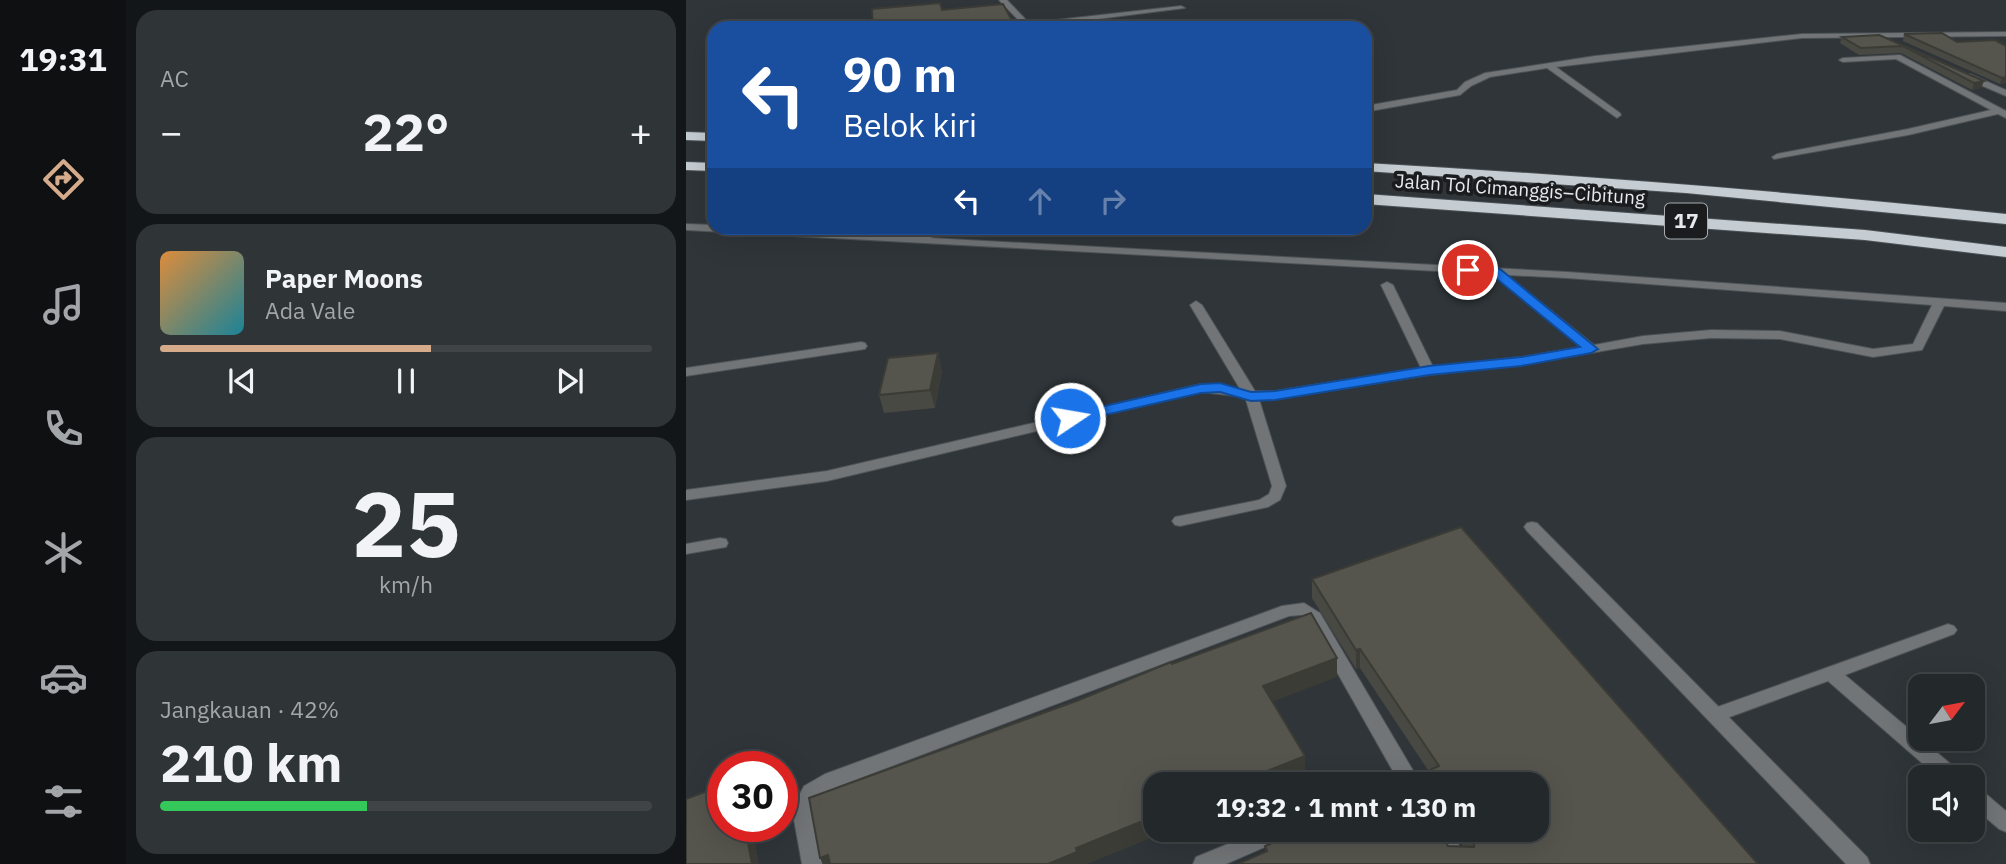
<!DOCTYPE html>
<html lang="id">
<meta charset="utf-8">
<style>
:root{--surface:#23282b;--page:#2f3437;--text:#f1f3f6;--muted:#a3a6a9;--line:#404447;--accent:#d6ab8b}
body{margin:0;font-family:"IBM Plex Sans",sans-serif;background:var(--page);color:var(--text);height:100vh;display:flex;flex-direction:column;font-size:26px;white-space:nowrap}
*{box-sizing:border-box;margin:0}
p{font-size:23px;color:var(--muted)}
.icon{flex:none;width:38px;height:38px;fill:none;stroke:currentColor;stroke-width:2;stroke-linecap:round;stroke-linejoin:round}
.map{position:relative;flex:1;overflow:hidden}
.sheet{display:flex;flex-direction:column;gap:10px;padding:10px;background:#131618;width:560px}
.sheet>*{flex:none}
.banner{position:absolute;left:21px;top:21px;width:665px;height:214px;border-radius:21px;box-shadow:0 7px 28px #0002,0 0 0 2px var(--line);background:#1a4fa0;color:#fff;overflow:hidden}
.needle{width:46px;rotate:58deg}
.buttons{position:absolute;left:1222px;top:674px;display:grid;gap:14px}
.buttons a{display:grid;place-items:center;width:77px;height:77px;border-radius:14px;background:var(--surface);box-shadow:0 7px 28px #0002,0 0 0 2px var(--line);font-size:35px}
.speed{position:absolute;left:21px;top:751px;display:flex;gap:14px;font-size:35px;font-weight:700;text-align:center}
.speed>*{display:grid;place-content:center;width:91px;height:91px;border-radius:50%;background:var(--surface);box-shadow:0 7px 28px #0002,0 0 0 2px var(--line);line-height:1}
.speed .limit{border:10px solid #d22;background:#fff;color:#111}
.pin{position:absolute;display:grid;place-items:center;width:60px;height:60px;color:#fff;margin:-30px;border:4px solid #fff;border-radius:50%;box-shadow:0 2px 7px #0007}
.me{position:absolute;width:77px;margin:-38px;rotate:78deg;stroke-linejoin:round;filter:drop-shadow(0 0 5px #0008)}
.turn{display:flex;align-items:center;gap:24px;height:147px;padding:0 21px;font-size:32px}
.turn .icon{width:91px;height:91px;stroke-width:2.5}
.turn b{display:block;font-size:49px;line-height:60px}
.lanes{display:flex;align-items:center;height:66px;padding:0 21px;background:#0003;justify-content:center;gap:35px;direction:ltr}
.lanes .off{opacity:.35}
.big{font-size:52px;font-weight:700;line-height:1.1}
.sheet .widget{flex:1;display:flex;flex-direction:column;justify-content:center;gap:10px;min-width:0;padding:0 24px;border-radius:21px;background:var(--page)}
.sheet .dial{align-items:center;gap:0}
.dial b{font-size:91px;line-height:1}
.song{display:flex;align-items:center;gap:21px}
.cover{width:84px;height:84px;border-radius:10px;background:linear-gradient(135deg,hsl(30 70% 55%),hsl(190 70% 35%))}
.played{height:7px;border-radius:4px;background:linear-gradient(90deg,var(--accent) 55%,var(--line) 55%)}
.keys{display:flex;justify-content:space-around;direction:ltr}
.heat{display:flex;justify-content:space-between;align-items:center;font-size:38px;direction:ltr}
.charge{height:10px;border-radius:5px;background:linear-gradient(90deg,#34c759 42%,var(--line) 0)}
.trip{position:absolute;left:457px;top:772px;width:406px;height:70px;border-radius:21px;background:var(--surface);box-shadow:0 7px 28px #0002,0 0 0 2px var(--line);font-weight:700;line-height:70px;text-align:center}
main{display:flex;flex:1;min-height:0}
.dock{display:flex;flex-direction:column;width:126px;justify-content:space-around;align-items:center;background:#0e1011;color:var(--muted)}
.dock .icon{width:49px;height:49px}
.dock .current{color:var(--accent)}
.dock b{font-size:32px;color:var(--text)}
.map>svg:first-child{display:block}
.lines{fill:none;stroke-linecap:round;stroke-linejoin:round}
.service-casing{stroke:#4c5256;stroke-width:2}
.minor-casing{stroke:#4c5256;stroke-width:2}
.motorway-casing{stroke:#4c5256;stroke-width:2}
.service{fill:#727577;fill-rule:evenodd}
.minor{fill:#727577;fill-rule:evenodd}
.motorway{fill:#c6cdd2;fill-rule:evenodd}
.wall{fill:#494943}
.shaded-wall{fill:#3c3c37}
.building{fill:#55554e;stroke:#3c3c37;stroke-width:2}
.route{fill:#1a73e8;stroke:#114b97;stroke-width:2}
.labels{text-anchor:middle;stroke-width:7;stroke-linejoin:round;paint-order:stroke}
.far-street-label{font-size:19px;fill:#e5e9ec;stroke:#1a1c1e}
.shield{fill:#1a1c1e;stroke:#a8acae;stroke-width:2}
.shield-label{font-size:21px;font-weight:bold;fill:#e5e9ec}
</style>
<main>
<nav class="dock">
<b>19:31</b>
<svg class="icon current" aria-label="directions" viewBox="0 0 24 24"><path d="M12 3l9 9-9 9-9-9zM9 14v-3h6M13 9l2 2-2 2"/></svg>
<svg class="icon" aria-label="music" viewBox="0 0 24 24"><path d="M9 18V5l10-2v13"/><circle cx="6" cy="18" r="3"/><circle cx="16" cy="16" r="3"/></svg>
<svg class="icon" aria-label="phone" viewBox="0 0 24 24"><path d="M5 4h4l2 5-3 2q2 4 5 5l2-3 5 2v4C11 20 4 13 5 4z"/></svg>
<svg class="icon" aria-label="climate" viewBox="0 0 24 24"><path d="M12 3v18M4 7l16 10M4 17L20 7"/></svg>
<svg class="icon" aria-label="car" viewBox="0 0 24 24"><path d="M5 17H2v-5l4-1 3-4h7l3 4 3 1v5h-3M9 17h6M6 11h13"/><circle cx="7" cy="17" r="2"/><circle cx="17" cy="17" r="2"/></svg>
<svg class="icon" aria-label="filters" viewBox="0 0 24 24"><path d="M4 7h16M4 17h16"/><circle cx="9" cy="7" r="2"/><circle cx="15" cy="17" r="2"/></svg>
</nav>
<section class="sheet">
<div class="widget"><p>AC</p>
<div class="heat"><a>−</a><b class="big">22°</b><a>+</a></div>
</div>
<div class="widget">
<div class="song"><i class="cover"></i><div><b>Paper Moons</b><p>Ada Vale</p></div></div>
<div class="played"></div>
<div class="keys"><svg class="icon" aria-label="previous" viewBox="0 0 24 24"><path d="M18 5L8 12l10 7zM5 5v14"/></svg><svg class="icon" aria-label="pause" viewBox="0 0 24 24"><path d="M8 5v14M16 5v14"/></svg><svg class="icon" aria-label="next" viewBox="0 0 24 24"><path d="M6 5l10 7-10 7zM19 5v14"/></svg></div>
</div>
<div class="widget dial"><b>25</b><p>km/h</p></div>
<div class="widget"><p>Jangkauan · 42%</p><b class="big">210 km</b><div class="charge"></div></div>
</section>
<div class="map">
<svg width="1320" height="864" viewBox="0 0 1320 864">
<rect width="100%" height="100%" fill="#2f3539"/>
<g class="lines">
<g class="service-casing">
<g id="service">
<path d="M1214,55l106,56v7l-8,-4 -90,21 -134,24 -2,-2 5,-3 131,-25 83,-19 -95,-51 -53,3 -4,-2 4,-2z"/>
<path d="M1262,624l6,2 3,4 -3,4 -109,41 114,96 3,6h-24l-110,-96 -112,41 -7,-2 -2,-5 2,-5z"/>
<path d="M1286,786l7,2 27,23v21l-7,-3 -27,-23z"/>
</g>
</g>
<g class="minor-casing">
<g id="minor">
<path d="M313,0h8l22,23 152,-17 4,2 -159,20z"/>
<path d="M1320,32v4l-204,2 -246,29 64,46 1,2 -4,3 -70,-50 -57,9 -19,9 -11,9 -95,17v-6l92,-16 8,-8 20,-9 110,-17 207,-22z"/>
<path d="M1278,74h6l36,16v6l-42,-18z"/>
<path d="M0,224l28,1v3l199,9 24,-9h13l-1,2 -19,8 637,34 439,31v8l-62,-5 -22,44 -49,7 -93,-18 -69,-1 -68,6 -122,21 -92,10 -154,24h-16l27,87 -6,14 -12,7 -88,19 -5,-1 -3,-4 3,-4 84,-17 10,-6 3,-8 -27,-89 -44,-5 -374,89 -141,19v-10l141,-19 374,-87 39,5 -50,-84 6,-4 6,4 53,86h20l146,-23 -40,-83 6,-3 6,3 40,82 88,-10 60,-10 -89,-73 -806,-44zM821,275l60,3 365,27 -19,39 -40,5 -93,-18 -69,-1 -68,6 -49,9z"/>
<path d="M175,342l4,1 2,3 -2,3 -179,27v-8z"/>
<path d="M846,522l5,1 330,334 3,7h-24l-319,-333 -3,-4 3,-4z"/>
<path d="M34,538l6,1 2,4 -2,4 -40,7v-10z"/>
<path d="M618,603l16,10 101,171h-42l3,-6 12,-5 -86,-152 -7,-6 -12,1 -450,170 -21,12 -6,11 10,55h-20l-10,-55 12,-23 21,-12 457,-168z"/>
<path d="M576,830h31l-3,6 -64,28h-33l3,-7z"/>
<path d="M743,830h21l20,34h-21z"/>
</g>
</g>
<g class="motorway-casing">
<g id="motorway">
<path d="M0,132l28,1v8l-28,-1z"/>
<path d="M0,162l28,1v8l-28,-1z"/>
<path d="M679,163c214,12 428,29 641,51v10l-320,-31 -321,-22z"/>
<path d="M679,194l500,36 141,17v10l-141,-17 -500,-36z"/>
</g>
</g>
<use href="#service" class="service"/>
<use href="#minor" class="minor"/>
<use href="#motorway" class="motorway"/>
</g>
<g class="wall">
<path d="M1218,34l53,8 38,-2 11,43 -6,1 -97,-43z"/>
<path d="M1193,35l105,46 -3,7 -9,2 -71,-37 -42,2 -19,-12 2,-6z"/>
<path d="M256,370l-7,38 -51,5 -5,-18z"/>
<path d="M626,579l446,285 -493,-13v-5l198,1 -10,-17h83l-108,-60 -68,-102 -4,1 -44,-71z"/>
</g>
<g class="shaded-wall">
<path d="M1320,77v6l-6,1 2,-6z"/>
<path d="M1298,81l-3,7 -9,2 2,-7z"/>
<path d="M252,353l4,17 -7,38 -5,-18z"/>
<path d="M674,649v19l-4,1v-19z"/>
<path d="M651,658v19l-73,28 -1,-19z"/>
<path d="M619,756v19l-22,9h-49z"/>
<path d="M469,816v14h16l-84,34h-39l28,-16z"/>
<path d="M59,826h9l3,14 -2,1 4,23h-7z"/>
<path d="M142,855l4,9h-9l-3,-6z"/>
</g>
<g class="building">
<path d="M254,3l2,7 61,-6 13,24h-143l-1,-19z"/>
<path d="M1256,33l15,9 38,-2 11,6v31l-4,1 -98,-44z"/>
<path d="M1193,35l105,46 -10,2 -71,-37 -42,2 -19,-11z"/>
<path d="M252,353l-8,37 -51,5 9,-37z"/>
<path d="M775,527l297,337h-520l29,-13 -2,-5 38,-16h136l9,16 26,1v-3l-8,-14h70v-46h-138l41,-18 -79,-117 -4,1 -44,-71z"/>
<path d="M625,613l26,45 -74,28 42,70 -71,28h-79v32l-79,32 1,4 -29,12h-218l-2,-9 -8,3 -11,-60 270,-98 92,-38 1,2z"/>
<path d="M37,785v41h22l7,38h-66v-65z"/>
</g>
<path class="route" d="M782,266l32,3 98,80 -7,4 -70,13 -92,9 -154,25 -24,1 -31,-9 -19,1 -131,30 -7,-5 2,-3 136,-31 19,-1 31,9 24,-1 154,-25 92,-9 59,-10 -88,-72 -28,-2v-5z"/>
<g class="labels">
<g class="far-street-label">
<text transform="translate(834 189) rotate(4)" y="7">Jalan Tol Cimanggis–Cibitung</text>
</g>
<rect class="shield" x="979" y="203.5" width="42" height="35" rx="5"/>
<g class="shield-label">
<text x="1000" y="228">17</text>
</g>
</g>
</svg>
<div class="buttons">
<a><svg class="needle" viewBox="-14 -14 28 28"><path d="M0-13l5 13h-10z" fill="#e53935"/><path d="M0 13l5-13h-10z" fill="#a3a6a9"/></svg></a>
<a><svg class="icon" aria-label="sound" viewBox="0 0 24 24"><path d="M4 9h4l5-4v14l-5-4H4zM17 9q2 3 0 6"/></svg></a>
</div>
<div class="speed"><div class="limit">30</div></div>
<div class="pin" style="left:782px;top:270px;background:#d93025"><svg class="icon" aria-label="arrive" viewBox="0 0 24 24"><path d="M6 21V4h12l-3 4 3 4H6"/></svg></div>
<svg class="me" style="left:384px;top:418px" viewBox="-20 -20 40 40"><circle r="17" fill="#1a73e8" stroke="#fff" stroke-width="3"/><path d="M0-11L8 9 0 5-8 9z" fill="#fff"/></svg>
<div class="trip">19:32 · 1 mnt · 130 m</div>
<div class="banner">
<div class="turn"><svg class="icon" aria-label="left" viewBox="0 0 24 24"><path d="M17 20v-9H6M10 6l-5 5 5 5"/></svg><div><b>90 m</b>Belok kiri</div></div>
<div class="lanes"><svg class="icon" aria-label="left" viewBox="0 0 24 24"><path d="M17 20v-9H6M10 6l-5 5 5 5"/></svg><svg class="icon off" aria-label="ahead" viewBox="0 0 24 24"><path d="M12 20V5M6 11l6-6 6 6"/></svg><svg class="icon off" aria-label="right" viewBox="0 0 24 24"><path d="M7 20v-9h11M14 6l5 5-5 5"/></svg></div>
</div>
</div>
</main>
